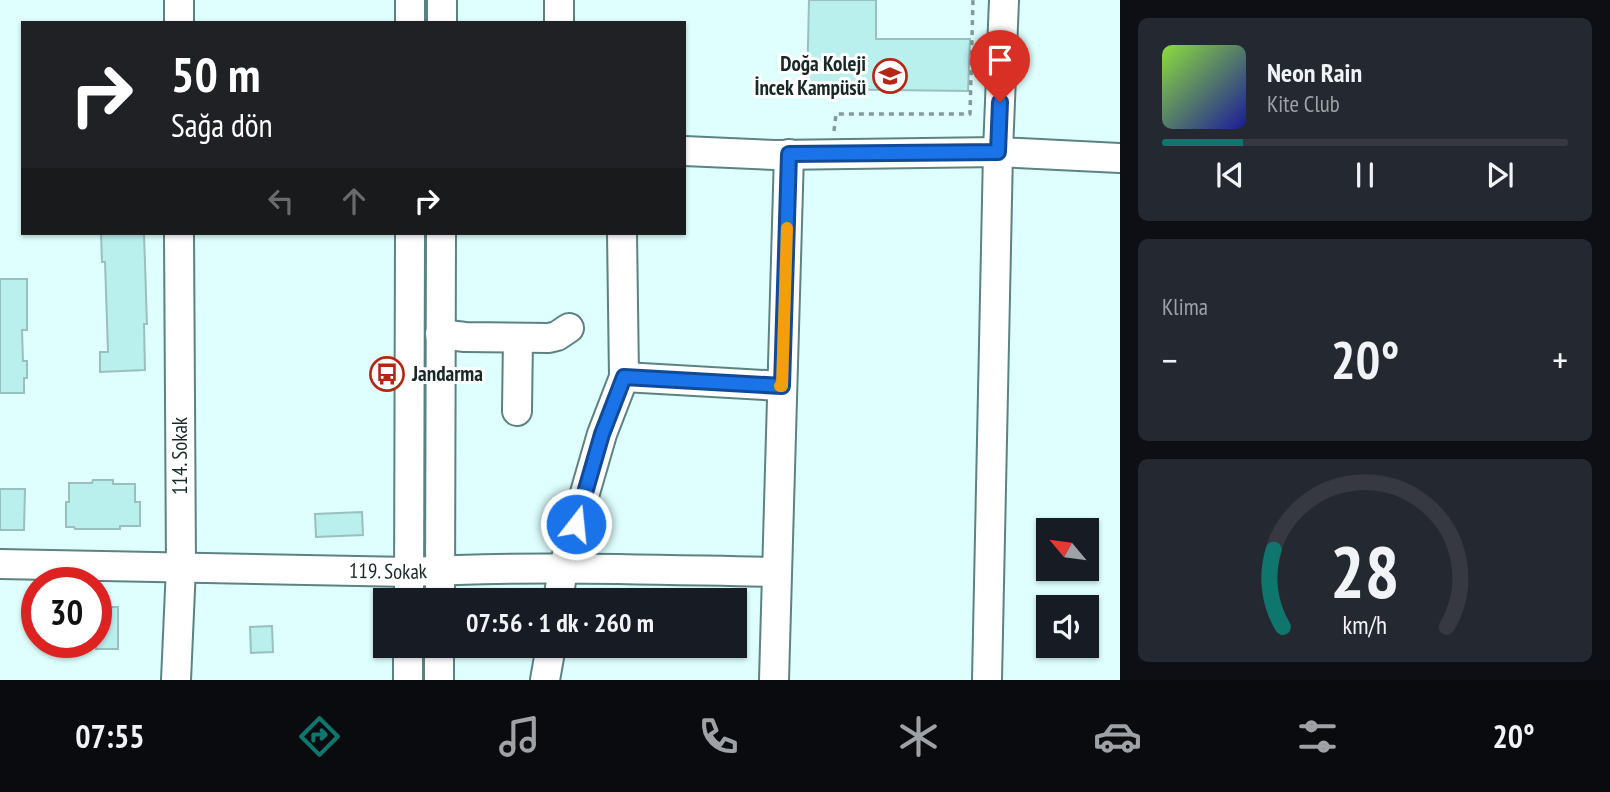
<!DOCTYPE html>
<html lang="tr">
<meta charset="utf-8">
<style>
:root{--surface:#171b24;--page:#242831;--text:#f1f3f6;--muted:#9ea1a6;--line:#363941;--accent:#0f766e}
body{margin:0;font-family:"PT Sans Narrow",sans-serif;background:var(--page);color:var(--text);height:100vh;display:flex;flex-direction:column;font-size:26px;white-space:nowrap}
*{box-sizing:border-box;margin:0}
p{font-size:23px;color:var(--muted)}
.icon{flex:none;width:38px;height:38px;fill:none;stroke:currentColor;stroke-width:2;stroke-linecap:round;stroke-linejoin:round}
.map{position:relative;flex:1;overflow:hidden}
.sheet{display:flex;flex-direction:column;gap:18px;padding:18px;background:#0d0f14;width:490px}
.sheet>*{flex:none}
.guide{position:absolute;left:21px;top:21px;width:665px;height:214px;border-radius:0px;box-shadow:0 2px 5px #0004;background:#202124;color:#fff;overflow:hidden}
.needle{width:46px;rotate:299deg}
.tools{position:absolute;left:1036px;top:518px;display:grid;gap:14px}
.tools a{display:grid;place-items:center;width:63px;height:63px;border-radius:0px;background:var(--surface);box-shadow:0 2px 5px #0004;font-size:35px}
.speed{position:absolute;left:21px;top:567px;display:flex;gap:14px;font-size:35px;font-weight:700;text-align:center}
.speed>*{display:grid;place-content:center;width:91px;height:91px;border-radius:50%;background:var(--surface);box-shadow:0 2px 5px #0004;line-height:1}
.speed .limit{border:10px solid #d22;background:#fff;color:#111}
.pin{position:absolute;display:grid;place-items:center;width:60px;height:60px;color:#fff;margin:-72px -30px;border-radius:50% 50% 50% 0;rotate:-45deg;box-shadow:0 0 7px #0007}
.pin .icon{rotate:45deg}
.me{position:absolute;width:77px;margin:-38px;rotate:16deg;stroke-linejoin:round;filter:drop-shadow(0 0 5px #0008)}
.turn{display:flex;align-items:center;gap:24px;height:147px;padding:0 35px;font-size:32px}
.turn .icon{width:91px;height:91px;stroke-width:2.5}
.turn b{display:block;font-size:49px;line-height:60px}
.lanes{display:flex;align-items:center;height:66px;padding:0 35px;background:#0003;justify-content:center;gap:35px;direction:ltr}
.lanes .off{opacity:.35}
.big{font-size:52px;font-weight:700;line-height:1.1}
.sheet .tile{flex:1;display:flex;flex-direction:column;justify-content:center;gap:10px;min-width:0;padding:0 24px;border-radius:10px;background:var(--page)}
.sheet .dial{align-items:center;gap:0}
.dial svg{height:182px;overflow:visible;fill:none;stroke:var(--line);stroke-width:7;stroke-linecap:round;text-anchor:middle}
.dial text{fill:var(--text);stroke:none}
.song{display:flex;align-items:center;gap:21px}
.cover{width:84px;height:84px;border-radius:10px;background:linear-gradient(135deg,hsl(90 70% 55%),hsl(240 70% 35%))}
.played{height:7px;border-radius:4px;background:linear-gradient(90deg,var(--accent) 20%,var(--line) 20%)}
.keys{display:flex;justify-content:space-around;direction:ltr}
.heat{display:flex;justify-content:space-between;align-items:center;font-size:38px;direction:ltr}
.trip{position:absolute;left:373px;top:588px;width:374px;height:70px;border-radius:0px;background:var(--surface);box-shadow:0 2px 5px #0004;font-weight:700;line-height:70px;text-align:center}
.tabs{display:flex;height:112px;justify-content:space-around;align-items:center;background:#090b0e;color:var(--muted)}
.tabs .icon{width:49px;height:49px}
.tabs .active{color:var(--accent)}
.tabs b{font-size:32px;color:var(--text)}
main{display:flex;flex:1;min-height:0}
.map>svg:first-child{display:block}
.building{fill:#b9efed;stroke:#99c0bf;stroke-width:2}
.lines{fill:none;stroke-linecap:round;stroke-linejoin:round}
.minor-casing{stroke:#5c8281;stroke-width:32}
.path{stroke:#829b9a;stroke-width:3.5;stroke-dasharray:5 5;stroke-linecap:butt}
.minor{stroke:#fff;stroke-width:28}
.route-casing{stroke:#114b97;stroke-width:18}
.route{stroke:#1a73e8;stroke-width:12}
.slow{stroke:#f59e0b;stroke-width:12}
.labels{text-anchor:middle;stroke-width:6;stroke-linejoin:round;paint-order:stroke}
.poi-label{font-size:21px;font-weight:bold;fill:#182827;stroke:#fff;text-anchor:end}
.street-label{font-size:21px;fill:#182827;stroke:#fff}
</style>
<main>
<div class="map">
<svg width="1120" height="680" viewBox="0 0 1120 680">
<rect width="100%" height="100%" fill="#defffe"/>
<g class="building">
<path d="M809,0h67v39h94l-2,52 -161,-2z"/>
<path d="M101,233h43l3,91h-3l1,46 -45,2v-20h8l-3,-90h-3z"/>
<path d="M0,279h27v51h-5l1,31h4v17h-3v15h-24z"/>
<path d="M93,480h20v4h22v18h5v24h-20v3h-45l-1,-2h-8v-25h3v-19h23z"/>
<path d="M0,489h25l-1,41h-24z"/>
<path d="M362,512l1,23 -47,2 -1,-23z"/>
<rect x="96" y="607" width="22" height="42"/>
<path d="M272,626l1,26 -22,1 -1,-26z"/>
</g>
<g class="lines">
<g class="minor-casing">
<g id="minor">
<path d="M179,0v23"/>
<path d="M410,23v-23"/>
<path d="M442,23v-23"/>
<path d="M559,23v-23"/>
<path d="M684,151l91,4 223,-3 122,6"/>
<path d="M440,334l25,3 84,1 8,-2 12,-8"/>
<path d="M624,377l158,9"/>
<path d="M517,411l1,-73"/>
<path id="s1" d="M0,564l409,8c122,-7 246,-2 368,0"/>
<path d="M409,600l1,-367"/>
<path d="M440,600l1,-367"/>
<path d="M558,600l5,-31 39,-135 22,-57 -2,-144"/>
<path d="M176,680l5,-113 -2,-334"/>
<path d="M408,680v-34"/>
<path d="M439,680v-34"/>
<path d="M545,680l6,-34"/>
<path d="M774,680l15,-526"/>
<path d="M987,680l11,-528 6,-152"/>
</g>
</g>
<path class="path" d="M834,131l2,-17h134l3,-114"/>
<use href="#minor" class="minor"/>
</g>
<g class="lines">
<g class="route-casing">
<path id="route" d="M576,524l26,-90 22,-57 158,9 7,-232 209,-2 2,-50"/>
</g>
<use href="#route" class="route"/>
<path class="slow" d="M780,386h2l5,-158"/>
</g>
<defs>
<g id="school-ring" transform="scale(1.75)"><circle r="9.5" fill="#fff" stroke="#b52714" stroke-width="1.5"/><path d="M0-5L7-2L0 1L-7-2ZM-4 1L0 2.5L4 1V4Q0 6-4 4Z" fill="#b52714"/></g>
<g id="bus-ring" transform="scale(1.75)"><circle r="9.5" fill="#fff" stroke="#b52714" stroke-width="1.5"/><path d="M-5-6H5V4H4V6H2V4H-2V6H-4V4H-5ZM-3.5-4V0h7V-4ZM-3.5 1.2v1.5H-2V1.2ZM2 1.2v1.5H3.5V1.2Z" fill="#b52714"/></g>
</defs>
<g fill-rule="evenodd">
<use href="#school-ring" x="890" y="76"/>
<use href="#bus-ring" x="387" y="374"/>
</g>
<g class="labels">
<g class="poi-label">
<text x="866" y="71">Doğa Koleji<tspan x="866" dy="24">İncek Kampüsü</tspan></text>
<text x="412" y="381" text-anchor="start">Jandarma</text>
</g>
<g class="street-label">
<text transform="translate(180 456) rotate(-90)" y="7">114. Sokak</text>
<text dy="7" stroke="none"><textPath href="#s1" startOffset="388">119. Sokak</textPath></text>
</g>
</g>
</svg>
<div class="tools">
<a><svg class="needle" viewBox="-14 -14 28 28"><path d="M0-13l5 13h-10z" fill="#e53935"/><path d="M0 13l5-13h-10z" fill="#9ea1a6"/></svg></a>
<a><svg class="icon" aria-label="sound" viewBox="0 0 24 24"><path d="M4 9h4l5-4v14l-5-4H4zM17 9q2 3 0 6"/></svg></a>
</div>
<div class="speed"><div class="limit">30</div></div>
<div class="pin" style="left:1000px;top:102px;background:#d93025"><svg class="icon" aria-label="arrive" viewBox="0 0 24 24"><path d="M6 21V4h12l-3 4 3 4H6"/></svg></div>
<svg class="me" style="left:576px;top:524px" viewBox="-20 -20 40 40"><circle r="17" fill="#1a73e8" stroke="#fff" stroke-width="3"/><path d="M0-11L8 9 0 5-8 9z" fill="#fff"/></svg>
<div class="trip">07:56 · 1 dk · 260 m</div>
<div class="guide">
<div class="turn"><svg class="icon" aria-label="right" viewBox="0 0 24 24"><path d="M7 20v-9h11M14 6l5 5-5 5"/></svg><div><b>50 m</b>Sağa dön</div></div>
<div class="lanes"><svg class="icon off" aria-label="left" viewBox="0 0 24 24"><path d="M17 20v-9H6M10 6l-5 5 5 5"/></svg><svg class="icon off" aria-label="ahead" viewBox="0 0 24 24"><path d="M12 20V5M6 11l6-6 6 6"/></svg><svg class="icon" aria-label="right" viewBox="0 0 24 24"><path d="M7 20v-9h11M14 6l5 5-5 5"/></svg></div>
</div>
</div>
<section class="sheet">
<div class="tile">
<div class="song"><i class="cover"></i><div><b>Neon Rain</b><p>Kite Club</p></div></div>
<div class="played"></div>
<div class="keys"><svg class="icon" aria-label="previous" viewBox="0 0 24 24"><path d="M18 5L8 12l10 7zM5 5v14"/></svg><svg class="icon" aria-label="pause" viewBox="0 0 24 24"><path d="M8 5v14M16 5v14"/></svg><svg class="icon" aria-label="next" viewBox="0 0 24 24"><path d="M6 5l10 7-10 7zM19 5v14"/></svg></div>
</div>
<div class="tile"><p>Klima</p>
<div class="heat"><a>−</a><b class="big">20°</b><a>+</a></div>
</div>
<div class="tile dial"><svg viewBox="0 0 100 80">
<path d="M14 69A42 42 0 1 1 86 69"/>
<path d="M14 69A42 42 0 0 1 10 35" stroke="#0f766e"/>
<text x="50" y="56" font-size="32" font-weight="700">28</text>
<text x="50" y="72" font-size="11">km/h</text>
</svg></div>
</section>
</main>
<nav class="tabs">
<b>07:55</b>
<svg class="icon active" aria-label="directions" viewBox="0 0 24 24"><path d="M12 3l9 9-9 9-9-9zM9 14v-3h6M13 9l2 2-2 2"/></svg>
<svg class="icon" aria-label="music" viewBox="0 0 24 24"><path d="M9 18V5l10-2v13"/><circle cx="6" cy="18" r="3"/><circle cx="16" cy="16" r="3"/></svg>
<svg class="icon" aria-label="phone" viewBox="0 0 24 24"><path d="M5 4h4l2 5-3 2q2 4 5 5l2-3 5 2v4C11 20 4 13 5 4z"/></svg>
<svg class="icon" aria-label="climate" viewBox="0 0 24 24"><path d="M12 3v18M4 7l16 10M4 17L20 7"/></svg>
<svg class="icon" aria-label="car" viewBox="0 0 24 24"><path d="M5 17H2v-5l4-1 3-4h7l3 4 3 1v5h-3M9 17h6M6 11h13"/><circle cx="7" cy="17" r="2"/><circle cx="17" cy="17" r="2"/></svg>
<svg class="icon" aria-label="filters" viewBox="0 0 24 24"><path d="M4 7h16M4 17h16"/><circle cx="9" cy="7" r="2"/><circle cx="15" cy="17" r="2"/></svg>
<b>20°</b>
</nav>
